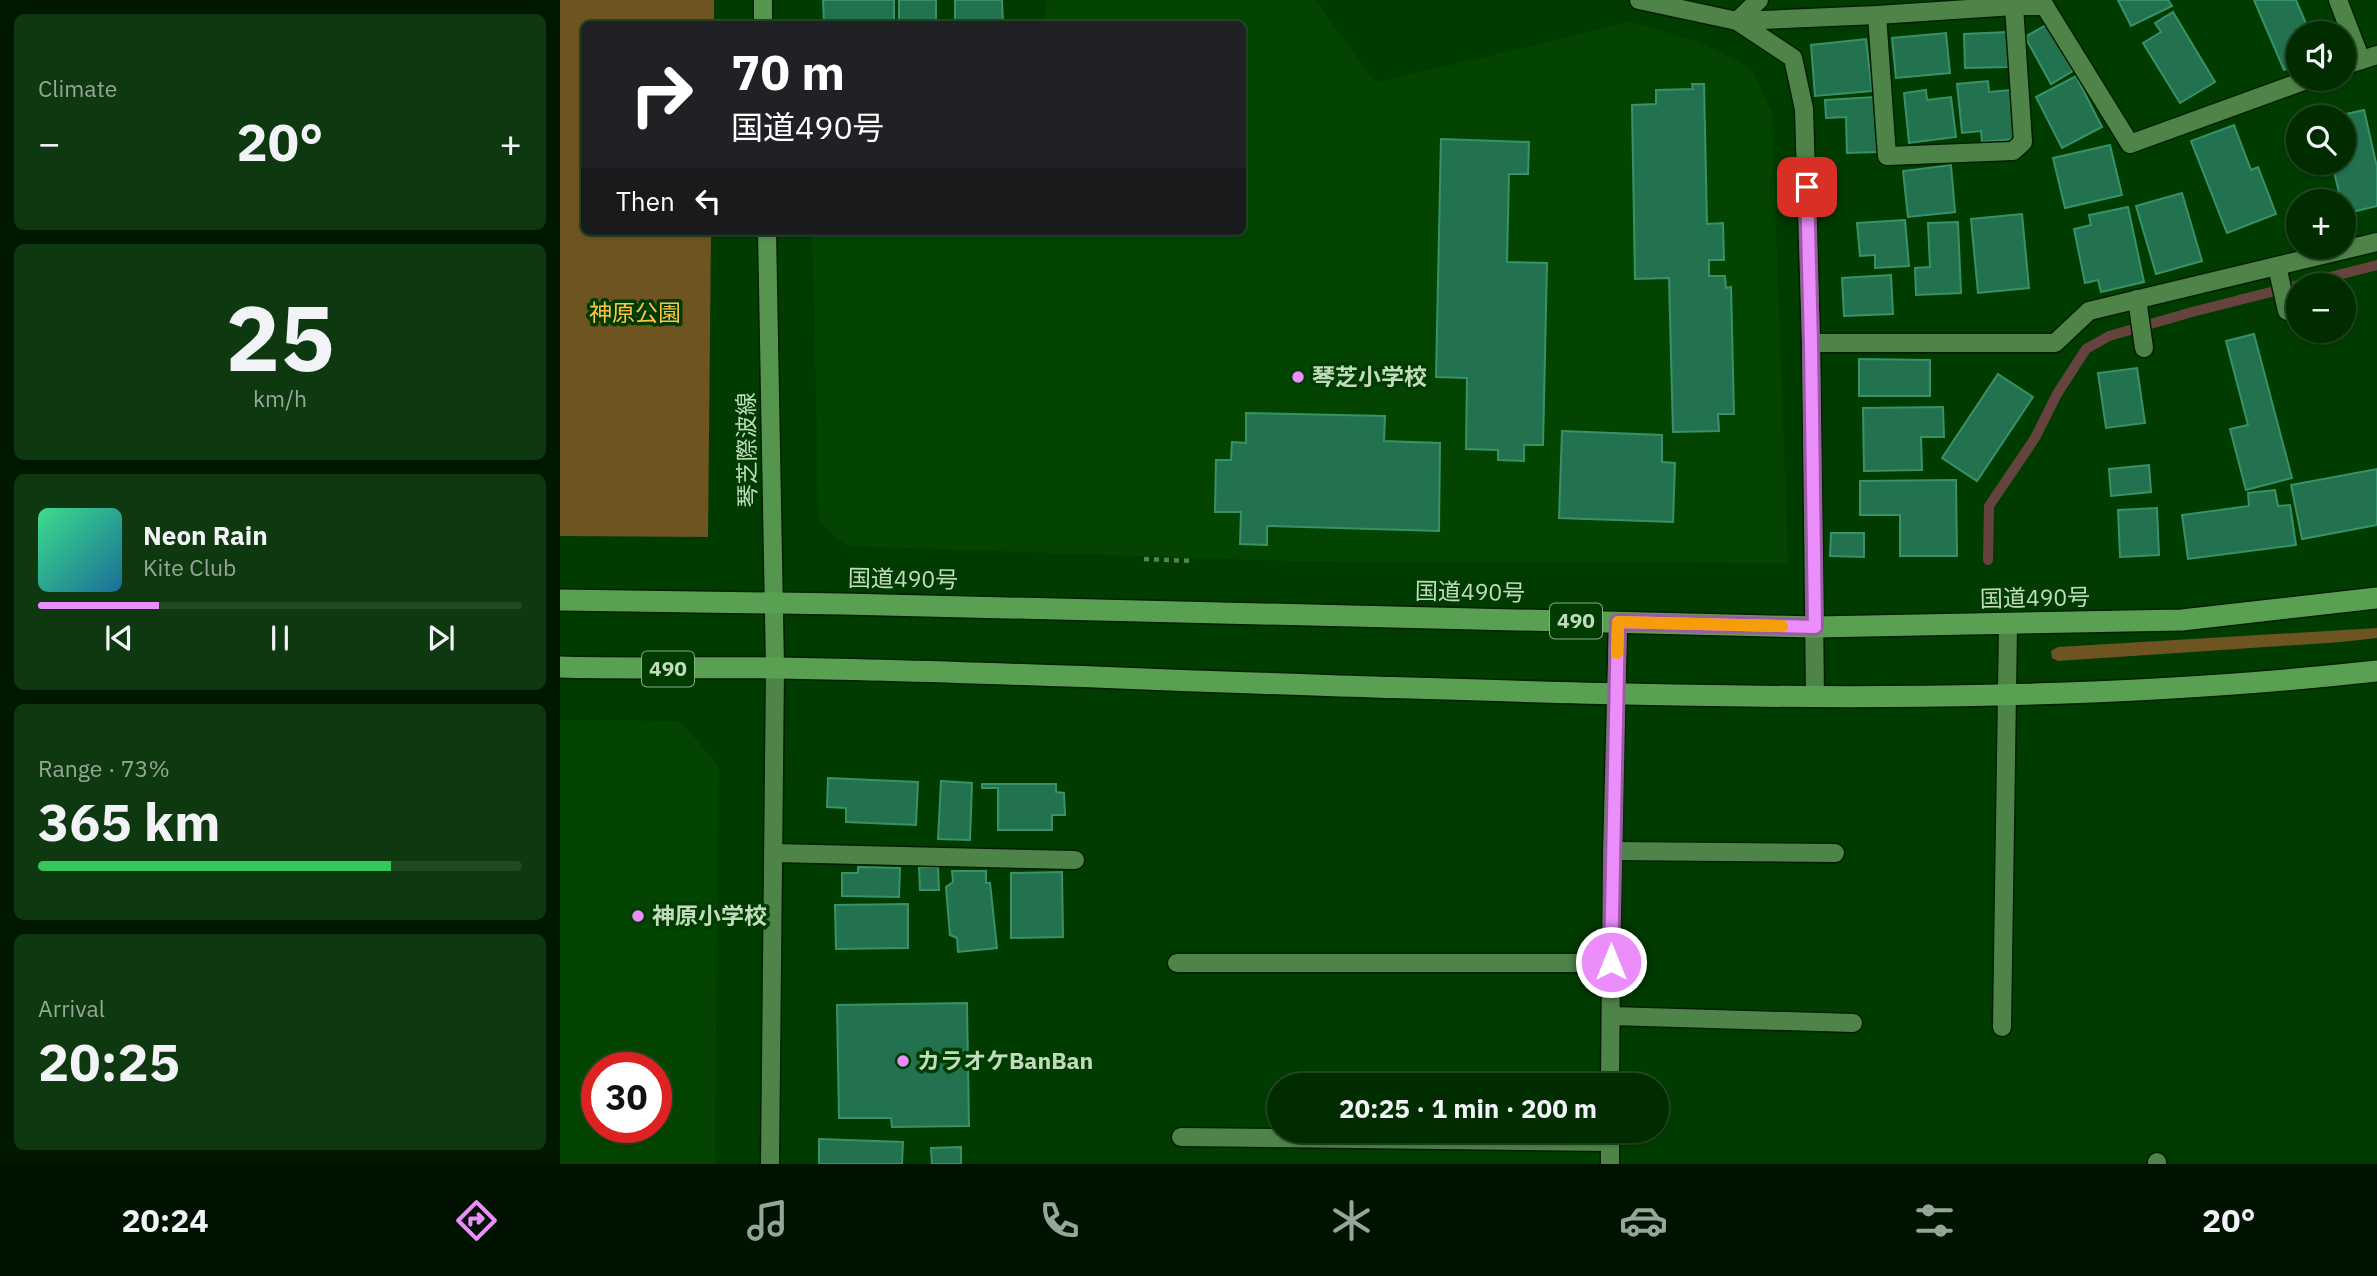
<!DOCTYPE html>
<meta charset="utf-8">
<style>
:root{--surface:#002c00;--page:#0e380f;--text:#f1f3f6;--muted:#95a799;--line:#224822;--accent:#eb8dfb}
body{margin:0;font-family:"IBM Plex Sans","Noto Sans JP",sans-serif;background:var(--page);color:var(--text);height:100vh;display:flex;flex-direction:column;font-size:26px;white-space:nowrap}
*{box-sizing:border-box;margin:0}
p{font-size:23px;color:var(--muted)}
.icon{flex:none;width:38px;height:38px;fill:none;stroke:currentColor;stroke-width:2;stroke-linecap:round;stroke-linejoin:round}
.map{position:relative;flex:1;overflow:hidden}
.details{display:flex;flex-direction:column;gap:14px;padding:14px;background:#001800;width:560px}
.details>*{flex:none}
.banner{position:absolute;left:21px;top:21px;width:665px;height:214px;border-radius:10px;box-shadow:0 2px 5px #0004,0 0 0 2px var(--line);background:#202124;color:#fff;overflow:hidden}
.buttons{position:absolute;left:1726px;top:21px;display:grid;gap:14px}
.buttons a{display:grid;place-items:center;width:70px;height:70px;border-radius:50%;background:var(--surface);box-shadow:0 2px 5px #0004,0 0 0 2px var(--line);font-size:35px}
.speed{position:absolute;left:21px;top:1052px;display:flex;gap:14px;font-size:35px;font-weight:700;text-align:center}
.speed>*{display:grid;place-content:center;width:91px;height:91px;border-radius:50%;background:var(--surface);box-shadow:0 2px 5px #0004,0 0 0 2px var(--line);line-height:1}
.speed .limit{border:10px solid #d22;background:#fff;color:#111}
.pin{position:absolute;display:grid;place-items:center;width:60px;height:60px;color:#fff;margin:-30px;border-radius:14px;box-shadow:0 4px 10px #0006}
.me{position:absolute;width:77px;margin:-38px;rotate:0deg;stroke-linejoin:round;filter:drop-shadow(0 0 5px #0008)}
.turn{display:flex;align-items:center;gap:24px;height:147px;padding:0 35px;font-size:32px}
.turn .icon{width:91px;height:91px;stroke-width:2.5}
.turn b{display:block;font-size:49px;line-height:60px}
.then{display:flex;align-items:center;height:66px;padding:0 35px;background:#0003;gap:14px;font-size:26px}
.big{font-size:52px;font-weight:700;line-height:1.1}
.details .widget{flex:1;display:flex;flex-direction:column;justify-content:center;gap:10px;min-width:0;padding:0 24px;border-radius:10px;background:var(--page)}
.details .dial{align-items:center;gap:0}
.dial b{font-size:91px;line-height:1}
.song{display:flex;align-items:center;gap:21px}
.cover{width:84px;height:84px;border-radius:10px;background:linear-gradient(135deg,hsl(150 70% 55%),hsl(200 70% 35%))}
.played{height:7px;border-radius:4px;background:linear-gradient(90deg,var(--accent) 25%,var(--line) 25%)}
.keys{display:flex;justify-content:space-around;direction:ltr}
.heat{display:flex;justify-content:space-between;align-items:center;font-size:38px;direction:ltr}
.charge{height:10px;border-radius:5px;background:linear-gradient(90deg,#34c759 73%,var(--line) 0)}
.trip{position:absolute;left:707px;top:1073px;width:402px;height:70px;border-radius:35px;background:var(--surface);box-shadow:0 2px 5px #0004,0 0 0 2px var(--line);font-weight:700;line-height:70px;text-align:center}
.tab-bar{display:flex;height:112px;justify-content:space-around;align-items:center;background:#001200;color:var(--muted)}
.tab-bar .icon{width:49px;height:49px}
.tab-bar .on{color:var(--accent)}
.tab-bar b{font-size:32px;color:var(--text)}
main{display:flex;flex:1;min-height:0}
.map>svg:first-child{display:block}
.built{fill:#034500;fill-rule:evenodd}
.green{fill:#6e5421}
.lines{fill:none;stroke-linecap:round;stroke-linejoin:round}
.stream{stroke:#67433f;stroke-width:10}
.building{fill:#227250;stroke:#37926a;stroke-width:2}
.minor-casing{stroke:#031e01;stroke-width:21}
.major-casing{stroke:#031e01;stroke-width:21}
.highway-casing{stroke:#031e01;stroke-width:24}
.path{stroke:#548253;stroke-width:4.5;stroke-dasharray:5 5;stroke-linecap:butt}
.minor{stroke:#4f8448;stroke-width:18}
.major{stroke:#56954e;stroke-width:18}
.highway{stroke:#5aa052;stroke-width:21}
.route-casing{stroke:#995ca3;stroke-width:18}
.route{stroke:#eb8dfb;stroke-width:12}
.slow{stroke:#f59e0b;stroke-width:12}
.poi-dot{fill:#eb8dfb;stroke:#003b00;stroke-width:2.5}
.labels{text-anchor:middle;stroke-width:7;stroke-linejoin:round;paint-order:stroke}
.shield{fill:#003b00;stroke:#86ac84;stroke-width:2}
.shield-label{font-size:21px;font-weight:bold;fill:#c0dcbc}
.park-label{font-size:23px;fill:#fec349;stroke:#003b00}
.poi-label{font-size:23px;font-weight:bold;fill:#c0dcbc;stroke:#003b00;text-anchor:start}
.street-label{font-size:23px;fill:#c0dcbc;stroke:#003b00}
</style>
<main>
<section class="details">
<div class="widget"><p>Climate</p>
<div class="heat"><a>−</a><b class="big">20°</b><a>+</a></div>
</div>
<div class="widget dial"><b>25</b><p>km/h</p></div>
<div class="widget">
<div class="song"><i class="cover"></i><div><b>Neon Rain</b><p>Kite Club</p></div></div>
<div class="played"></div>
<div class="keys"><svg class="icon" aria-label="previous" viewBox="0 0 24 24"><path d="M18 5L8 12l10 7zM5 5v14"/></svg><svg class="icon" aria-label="pause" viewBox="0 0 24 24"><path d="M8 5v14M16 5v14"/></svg><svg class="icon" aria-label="next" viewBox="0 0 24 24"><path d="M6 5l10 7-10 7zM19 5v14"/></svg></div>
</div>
<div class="widget"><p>Range · 73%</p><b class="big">365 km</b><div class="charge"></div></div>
<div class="widget"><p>Arrival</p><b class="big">20:25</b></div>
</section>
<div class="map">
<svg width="1817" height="1164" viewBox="0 0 1817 1164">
<rect width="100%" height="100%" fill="#003b00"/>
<g class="built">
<path d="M486,0h269l61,83 255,-61 68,20 52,26 21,45 16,450 -499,-2 -442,-15 -28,-24 -7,-291h430v-207h-197z"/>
<path d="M0,720l120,1 38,44 -3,399h-155zM37,1068h59v59h-59z"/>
</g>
<g class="green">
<path d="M0,0h154v24h-130v207h127l-3,306 -148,-1z"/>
<path d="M1817,628v10l-36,4 -283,19 -6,-3 -1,-7 7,-4z"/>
</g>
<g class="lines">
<path class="stream" d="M1428,560l1,-54 46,-68 22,-44 29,-45 23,-13 83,-24 185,-47"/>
</g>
<g class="building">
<path d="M263,0h71v21h-26v3h-44z"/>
<path d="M339,0h37v22l-37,1z"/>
<path d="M395,0h47l1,24h-48z"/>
<path d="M1558,0h50l4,6 -41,20z"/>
<path d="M1694,0h42l14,33h-12v31l-14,6z"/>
<path d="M1613,12l42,70 -35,21 -37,-60 18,-11 -6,-9z"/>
<path d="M1486,25l27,46 -22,13 -26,-47z"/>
<path d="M1447,32l1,35 -43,1 -1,-34z"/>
<path d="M1386,33l4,40 -54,5 -4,-40z"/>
<path d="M1306,39l6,52 -57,5 -4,-51z"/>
<path d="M1516,76l26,51 -40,21 -26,-51z"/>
<path d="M1428,81l1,11 21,-2 5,49 -33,3 -1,-11 -19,2 -5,-49z"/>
<path d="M1132,84h12l3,140 16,-1 1,37h-15v16h16l1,12 5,-1 3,127h-16l1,17 -46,1 -4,-154 -34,1 -3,-174 24,-1v-14l37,-1z"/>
<path d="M1366,90l1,10 24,-3 5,40 -47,6 -5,-50z"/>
<path d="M1315,97l2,55 -30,1 -1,-36 -20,1 -1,-18z"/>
<path d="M1804,110l13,57v39l-33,8 -1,-13h-2l-9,-38h11v-46h-10z"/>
<path d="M1674,125l17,45 7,-3 18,47 -49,19 -36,-92z"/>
<path d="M881,139l88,3 -1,32h-19l-2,88 40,1 -4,182h-19v16l-26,-1v-10l-32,-1 1,-71 -31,-1z"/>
<path d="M1550,145l12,50 -57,13 -12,-50z"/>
<path d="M1391,165l4,47 -47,5 -5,-46z"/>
<path d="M1622,193l20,68 -46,13 -20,-68z"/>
<path d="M1568,207l16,75 -43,10 -3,-12 -13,3 -11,-54 17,-4 -2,-10z"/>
<path d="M1462,214l7,74 -51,5 -7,-74z"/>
<path d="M1345,220l4,46 -34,2v-13l-15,1 -3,-33z"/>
<path d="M1398,222l3,71 -45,2 -1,-27 15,-1 -2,-44z"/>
<path d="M1331,275l2,39 -49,2 -2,-38z"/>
<path d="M1694,334l38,144 -46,12 -16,-61 18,-4 -22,-84z"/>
<path d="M1299,359l71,1v36h-71z"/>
<path d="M1577,368l8,55 -39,5 -8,-55z"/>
<path d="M1438,374l35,23 -56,84 -35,-23z"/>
<path d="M1383,407l1,30h-23l1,33 -58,1 -1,-63z"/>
<path d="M686,413l139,3 -1,25 56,2 -1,88 -172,-5v19l-27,-1 1,-32h-26l1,-52h15l1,-18 14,1z"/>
<path d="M1002,431l100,4v27l13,1 -2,59 -114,-4z"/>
<path d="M1589,465l2,27 -40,4 -2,-27z"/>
<path d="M1817,469v56l-75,14 -11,-54z"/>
<path d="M1396,480l1,76h-57v-41h-40v-34z"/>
<path d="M1715,490l3,16 12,-1 6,40 -108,14 -6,-44 67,-9 -1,-13z"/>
<path d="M1597,508l2,47 -39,2 -2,-47z"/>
<path d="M1271,533h33v24l-34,-1z"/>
<path d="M268,778l90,4 -2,43 -70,-3v-14l-19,-1z"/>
<path d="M381,781l31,2 -2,57 -32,-1z"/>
<path d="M422,784h74v8l8,1 1,22h-13v15h-54v-42h-16z"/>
<path d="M298,867l42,1 -1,29 -57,-1v-23h16z"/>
<path d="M359,867h19l1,23h-19z"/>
<path d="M392,871h34v12h4l7,65 -39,4 -1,-14 -7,-3 -4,-48 7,-5z"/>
<path d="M502,872l1,65 -52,1v-65z"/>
<path d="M348,904v44l-72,1 -1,-44z"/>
<path d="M407,1003l2,123 -77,1 -1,-9h-52l-2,-113z"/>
<path d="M259,1139l84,3 -1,22h-83z"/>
<path d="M401,1147v17h-29l-1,-16z"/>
</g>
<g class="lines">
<g class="minor-casing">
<g id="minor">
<path d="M1079,0l98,21 56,37 11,51 7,234 4,354"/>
<path d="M1481,0l89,144 179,-65"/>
<path d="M1778,0l23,60"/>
<path d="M1317,15l10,141 126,-5 10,-9 -9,-136"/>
<path d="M1177,21l140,-6 137,-9h31"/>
<path d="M1177,21l22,-21"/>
<path d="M1783,66l34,-11"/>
<path d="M1717,266l10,45"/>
<path d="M1577,299l7,49"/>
<path d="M1251,343h244l34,-32 288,-69"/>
<path d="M1052,851l223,2"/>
<path d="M214,853l301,7"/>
<path d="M617,963h434"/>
<path d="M1051,1016l242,7"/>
<path d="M1442,1027l6,-402"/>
<path d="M1050,1085l2,-234 6,-229"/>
<path d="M621,1137l429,5"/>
<path d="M1597,1162v2"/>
<path d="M210,1164l5,-496"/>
<path d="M1050,1164v-31"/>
</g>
</g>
<g class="major-casing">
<g id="major">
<path d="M203,0v24"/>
<path d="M207,231l8,437"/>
</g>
</g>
<g class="highway-casing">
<g id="highway">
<path d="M0,600l283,4 972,23 367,-7 195,-22"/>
<path d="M0,667c73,2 146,0 219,1 198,3 396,13 594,19 334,10 671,21 1004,-16"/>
</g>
</g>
<path class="path" d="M584,559l50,2"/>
<use href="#minor" class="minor"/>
<use href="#major" class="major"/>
<use href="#highway" class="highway"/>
</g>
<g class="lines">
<g class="route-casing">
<path id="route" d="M1051,962l7,-340 197,5 -4,-284 -4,-156"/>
</g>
<use href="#route" class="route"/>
<path class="slow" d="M1057,653l1,-31 164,4"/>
</g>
<g class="poi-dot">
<circle cx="738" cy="377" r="7"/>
<circle cx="78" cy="916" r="7"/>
<circle cx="343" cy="1061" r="7"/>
</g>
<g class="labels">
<g class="shield">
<rect x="990" y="603.5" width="52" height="35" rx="5"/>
<rect x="82" y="651.5" width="52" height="35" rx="5"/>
</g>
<g class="shield-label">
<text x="1016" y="628">490</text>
<text x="108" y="676">490</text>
</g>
<g class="park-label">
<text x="75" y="321">神原公園</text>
</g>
<g class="poi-label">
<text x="752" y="385">琴芝小学校</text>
<text x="92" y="924">神原小学校</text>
<text x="357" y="1069">カラオケBanBan</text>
</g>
<g class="street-label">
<text transform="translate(187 450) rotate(-91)" y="8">琴芝際波線</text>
<text transform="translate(343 579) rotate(1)" y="8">国道490号</text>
<text transform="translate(910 592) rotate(1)" y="8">国道490号</text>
<text transform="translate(1475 598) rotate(-1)" y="8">国道490号</text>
</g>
</g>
</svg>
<div class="buttons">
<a><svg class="icon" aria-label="sound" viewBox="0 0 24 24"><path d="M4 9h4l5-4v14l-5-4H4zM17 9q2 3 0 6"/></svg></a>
<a><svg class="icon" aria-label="search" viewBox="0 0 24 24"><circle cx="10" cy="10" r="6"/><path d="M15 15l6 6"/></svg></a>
<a>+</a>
<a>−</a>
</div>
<div class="speed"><div class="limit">30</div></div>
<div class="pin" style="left:1247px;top:187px;background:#d93025"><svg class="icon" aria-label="arrive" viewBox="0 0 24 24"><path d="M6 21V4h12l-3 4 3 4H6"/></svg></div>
<svg class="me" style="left:1051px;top:962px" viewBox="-20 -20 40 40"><circle r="17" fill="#eb8dfb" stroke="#fff" stroke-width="3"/><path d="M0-11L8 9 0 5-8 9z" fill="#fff"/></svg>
<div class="trip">20:25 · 1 min · 200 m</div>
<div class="banner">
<div class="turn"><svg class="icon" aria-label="right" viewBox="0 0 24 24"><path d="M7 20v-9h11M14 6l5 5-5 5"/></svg><div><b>70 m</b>国道490号</div></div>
<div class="then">Then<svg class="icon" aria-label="left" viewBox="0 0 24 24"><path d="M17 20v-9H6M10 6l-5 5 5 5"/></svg></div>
</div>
</div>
</main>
<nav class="tab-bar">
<b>20:24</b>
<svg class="icon on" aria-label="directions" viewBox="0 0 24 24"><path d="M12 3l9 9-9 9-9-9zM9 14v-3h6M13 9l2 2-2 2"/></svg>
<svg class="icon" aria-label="music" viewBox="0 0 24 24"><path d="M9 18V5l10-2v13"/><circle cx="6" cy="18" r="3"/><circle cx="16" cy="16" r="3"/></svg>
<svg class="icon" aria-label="phone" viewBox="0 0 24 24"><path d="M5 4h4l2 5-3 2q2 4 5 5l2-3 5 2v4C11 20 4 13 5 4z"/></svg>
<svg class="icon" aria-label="climate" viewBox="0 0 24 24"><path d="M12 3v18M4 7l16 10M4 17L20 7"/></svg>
<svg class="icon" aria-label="car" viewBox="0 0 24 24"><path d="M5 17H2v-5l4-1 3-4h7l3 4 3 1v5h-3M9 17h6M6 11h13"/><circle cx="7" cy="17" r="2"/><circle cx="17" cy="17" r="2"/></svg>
<svg class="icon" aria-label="filters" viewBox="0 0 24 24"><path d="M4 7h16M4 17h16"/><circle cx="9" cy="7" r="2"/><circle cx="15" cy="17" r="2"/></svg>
<b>20°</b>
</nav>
